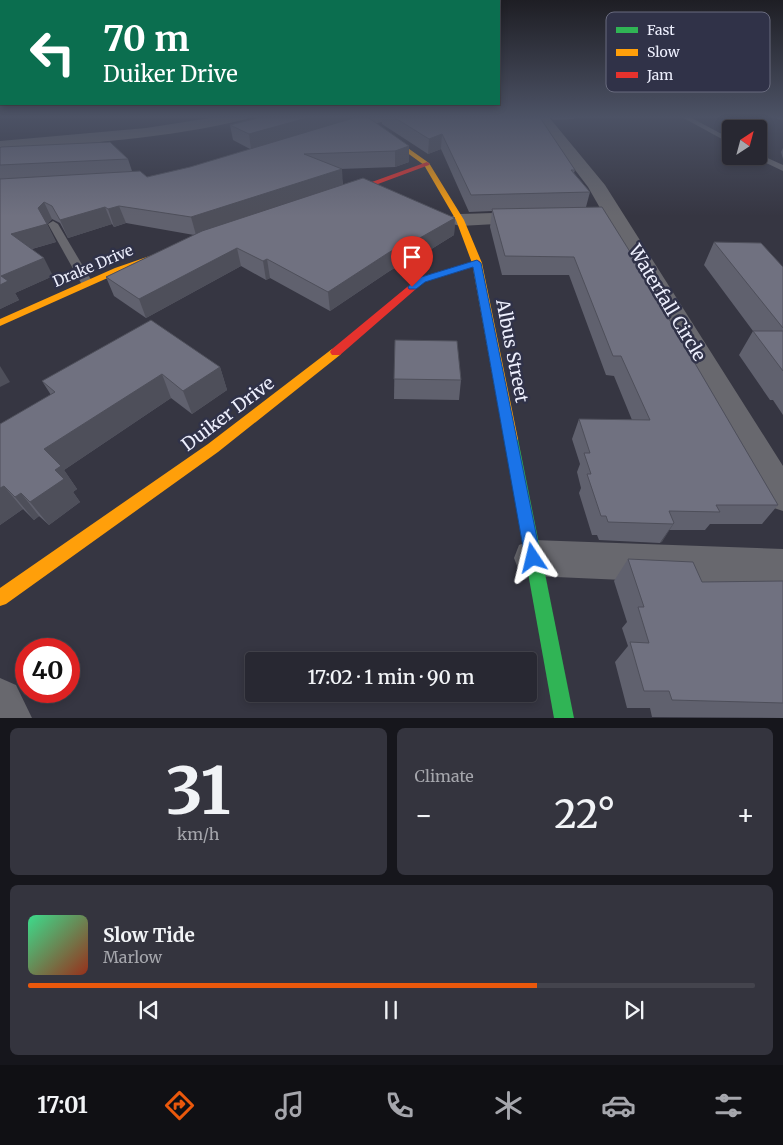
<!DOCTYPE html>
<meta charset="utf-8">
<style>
:root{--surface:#282832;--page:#34343e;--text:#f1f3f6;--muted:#a5a6ac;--line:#44444d;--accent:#ea580c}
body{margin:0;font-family:Merriweather,serif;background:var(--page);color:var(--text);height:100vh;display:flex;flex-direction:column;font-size:19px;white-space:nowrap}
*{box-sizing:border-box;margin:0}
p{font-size:16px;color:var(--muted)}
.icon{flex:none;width:28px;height:28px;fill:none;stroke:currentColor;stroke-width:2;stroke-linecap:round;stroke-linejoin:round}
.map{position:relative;height:718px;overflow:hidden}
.panel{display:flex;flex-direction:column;gap:10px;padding:10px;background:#16161c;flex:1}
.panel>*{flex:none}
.top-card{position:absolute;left:0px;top:0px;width:500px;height:105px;box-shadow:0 2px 8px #0003,0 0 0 1px var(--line);background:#0b6e4f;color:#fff;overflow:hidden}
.needle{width:32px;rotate:36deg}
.buttons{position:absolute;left:722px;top:120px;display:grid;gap:10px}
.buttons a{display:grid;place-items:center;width:45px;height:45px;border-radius:5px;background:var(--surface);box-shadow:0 2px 8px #0003,0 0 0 1px var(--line);font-size:25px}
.speed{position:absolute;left:15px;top:638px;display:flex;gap:10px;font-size:25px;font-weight:700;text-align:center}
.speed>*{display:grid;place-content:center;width:65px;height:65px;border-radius:50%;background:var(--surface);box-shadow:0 2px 8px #0003,0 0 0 1px var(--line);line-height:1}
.speed .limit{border:8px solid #d22;background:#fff;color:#111}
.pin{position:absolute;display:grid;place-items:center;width:42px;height:42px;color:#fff;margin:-51px -21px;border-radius:50% 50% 50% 0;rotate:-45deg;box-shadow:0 0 5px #0007}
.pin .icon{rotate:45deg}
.me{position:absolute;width:55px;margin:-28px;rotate:350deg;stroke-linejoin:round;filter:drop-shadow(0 0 4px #0008)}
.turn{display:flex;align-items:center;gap:18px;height:105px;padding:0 20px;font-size:22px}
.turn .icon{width:65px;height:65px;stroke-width:2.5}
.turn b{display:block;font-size:35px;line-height:42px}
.big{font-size:38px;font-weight:600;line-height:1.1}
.panel .tile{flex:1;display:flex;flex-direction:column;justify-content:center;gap:8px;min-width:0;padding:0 18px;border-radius:8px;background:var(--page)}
.panel .dial{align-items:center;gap:0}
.dial b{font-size:65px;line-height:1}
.song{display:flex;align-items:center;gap:15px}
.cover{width:60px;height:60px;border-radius:8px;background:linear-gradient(135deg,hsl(150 70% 55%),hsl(10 70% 35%))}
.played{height:5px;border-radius:2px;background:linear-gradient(90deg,var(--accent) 70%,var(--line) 70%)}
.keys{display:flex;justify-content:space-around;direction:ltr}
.heat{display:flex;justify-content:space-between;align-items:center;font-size:28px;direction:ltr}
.panel .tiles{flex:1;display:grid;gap:10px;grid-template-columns:1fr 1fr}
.tile:last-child{grid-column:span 2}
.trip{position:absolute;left:245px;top:652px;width:292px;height:50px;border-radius:5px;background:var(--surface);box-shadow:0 2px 8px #0003,0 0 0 1px var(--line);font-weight:600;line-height:50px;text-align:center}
.menu{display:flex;height:80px;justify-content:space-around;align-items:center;background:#101014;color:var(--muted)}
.menu .icon{width:35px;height:35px}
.menu .on{color:var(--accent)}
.menu b{font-size:22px;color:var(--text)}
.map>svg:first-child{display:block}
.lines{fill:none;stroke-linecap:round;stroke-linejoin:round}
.lane{fill:#68686e;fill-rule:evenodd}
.street{fill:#68686e;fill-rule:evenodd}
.fast{fill:#30b455;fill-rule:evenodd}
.slow{fill:#ff9f0a;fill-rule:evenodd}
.jam{fill:#e5322d;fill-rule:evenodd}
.wall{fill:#60616e}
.shaded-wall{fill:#4e4f5a}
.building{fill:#707180;stroke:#4e4f5a}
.route{fill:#1a73e8;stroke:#114b97}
.labels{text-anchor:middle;stroke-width:5;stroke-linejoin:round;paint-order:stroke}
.far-street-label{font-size:15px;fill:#edeffd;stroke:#303248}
.street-label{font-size:18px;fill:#edeffd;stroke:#303248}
.key{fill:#303248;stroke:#696b7e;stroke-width:1}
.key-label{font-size:14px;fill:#edeffd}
</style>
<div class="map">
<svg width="783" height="718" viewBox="0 0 783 718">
<rect width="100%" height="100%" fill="#363642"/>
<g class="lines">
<g class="lane">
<path d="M680,116h8l43,23v5z"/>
<path d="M759,154l24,11v6l-27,-13 -1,-2h4z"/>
<path d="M53,221l5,3 35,59 -2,2h-8l-2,-2 -33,-59z"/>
</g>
<g class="street">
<path d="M223,116h26l-2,3c-81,20 -164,24 -247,32v-10l146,-13z"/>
<path d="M372,116h21l-2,3 -54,16 -5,-2 -3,-3 3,-3z"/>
<path d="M534,116h14l57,69 178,281v45l-12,-4 -183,-320z"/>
<path d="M775,116h8v4l-6,-1z"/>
<path d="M529,212l7,2 3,4 -3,4 -76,4 -7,-2 -3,-4 3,-4 7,-2z"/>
<path d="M533,540l250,9v38l-250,-11 -14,-5 -5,-13 5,-13z"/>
<path d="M0,678l16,7 16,33h-32z"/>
</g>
<path class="fast" d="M511,434l5,1 2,4 56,279h-20l-50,-279 2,-4z"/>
<g class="slow">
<path d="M377,129h4l48,34 35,57 18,43 36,176 -2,4 -5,1 -5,-1 -2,-4 -32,-176 -16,-43 -32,-55 -47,-34z"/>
<path d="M167,250l4,3 -1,2 -49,17 -121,54v-7l115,-51z"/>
<path d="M336,348l6,4 -2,3 -122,97 -212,152 -6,2v-18l208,-144 124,-95z"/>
</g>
<g class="jam">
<path d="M427,162l3,2 -1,1 -86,32 -7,-2z"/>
<path d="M477,260l3,1v4l-56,17 -84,73h-8l-2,-3 2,-3 86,-71z"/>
</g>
</g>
<g class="wall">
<path d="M266,116h105h-5l43,30v16l-14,5 -55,2 3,15 112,34 -1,17 -37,23 -3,-2 -26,16 -58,39 -60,-33 -4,2 -25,-14 -95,52 -32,-22 -8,-19 88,-42 -68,-12 -12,4 -2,-3 -44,14 -8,-15 -8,-4 -5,5 9,18 -24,7 21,27 -38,17 4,7 -19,9v-161l128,11 4,12 15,6 43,-10 60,-18 -17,-9 -3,-15z"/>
<path d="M382,116h157l36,54 -1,3 16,19 -4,15 51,56 28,39 -2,6 115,197 -16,19h-52l-5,6h-36l-9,13 -61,-3 -2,-5h-5l-13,-42 2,-5 -4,-16 3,-8 -8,-25 7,-20 53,1 -18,-44 -8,-1 -37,-100h-67l-12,-48 2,-16 -23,1 -28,-63 -13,5 -46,-30z"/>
<path d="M549,116h26l-1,3 -21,1z"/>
<path d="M783,148v11l-2,-7z"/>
<path d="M714,242l69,25v148l-10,-15h-3l-31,-45 14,-24 -49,-66z"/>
<path d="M395,340l66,40 -2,20 -65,-1z"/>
<path d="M220,367l7,23 -35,24 -21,-16 -107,72 13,19 -4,3 7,10 -31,23 -10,-9 -5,4 -11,-11 -23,16v-101l51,-29 -9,-14z"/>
<path d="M628,559l74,23 81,-1v137l-131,-1 -2,-9h-23l-12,-46 13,-16 -6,-18 5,-6 -13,-41z"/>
</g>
<g class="shaded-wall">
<path d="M314,116h47l-110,33 -2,-15z"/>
<path d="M442,134l-1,15 -13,5 1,-15z"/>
<path d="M409,146v16l-14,5v-16z"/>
<path d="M342,169l1,17 -147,49 -5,-18z"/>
<path d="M44,202l8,17 -5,5 9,18 -35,10 -10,-18z"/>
<path d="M119,206l7,17 -12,4 -6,-18z"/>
<path d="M105,207l7,17 -44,14 -8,-18z"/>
<path d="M455,218l-1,17 -37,23 1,-19z"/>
<path d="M415,238l-1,18 -26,16 -58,39 -2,-19 60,-39z"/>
<path d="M237,248l4,18 -95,52 -7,-19z"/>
<path d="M44,258l9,18 -38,17 4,7 -19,9v-24l1,-9z"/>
<path d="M267,259l3,19 -4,2 -3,-19z"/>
<path d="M0,366l10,16 -10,5z"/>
<path d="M220,367l7,23 -35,24 -9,-23z"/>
<path d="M162,374l9,24 -107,72 13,19 -4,3 7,10 -31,23 -19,-23 25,-32 -11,-21z"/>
<path d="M4,486l19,23 -23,16v-37z"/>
<path d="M21,493l18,23 -5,4 -19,-23z"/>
<path d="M674,523l-12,19 -2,1 13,-19z"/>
</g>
<g class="building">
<path d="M266,116h48l-65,18 -19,-9z"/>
<path d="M360,116h6l43,30 -14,5 -91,3 38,15 -151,48 -72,-11 -11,3 -3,-2 -45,13 -8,-14 -8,-4 -6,6 9,16 -36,10 33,24 -43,18 7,5 -8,4v-106l140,-8 7,6 43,-10z"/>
<path d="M392,116h147l36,54h-4l19,22 -119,3 -29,-61 -13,5z"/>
<path d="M110,142l18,17 -128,6v-17l1,-1z"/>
<path d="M363,178l92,40 -37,21 -3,-1 -27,15 -60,39 -61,-33 -4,2 -26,-13 -98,51 -33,-22 96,-46z"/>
<path d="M602,207l35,56h6l22,39h-6l119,203h-62l4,7 -51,-1 5,12 -1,1 -65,-2 -2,-6h-5l-14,-42h4l-7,-21h6l-11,-34 71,1 -29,-64h-8l-39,-99 -69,-1 -13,-47z"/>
<path d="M714,242l47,1 22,24v61z"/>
<path d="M151,320l69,47 -37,24 -21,-17 -118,75 17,17 -6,4 9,9 -34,23 -9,-9 -6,4 -11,-11 -4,2v-64l55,-32 -13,-11z"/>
<path d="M753,331h30v40z"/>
<path d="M395,340l62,1 4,39 -67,-1z"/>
<path d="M628,559l65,3 9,20 81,-1v122l-111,-3 -3,-9h-25l-14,-49 19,1 -11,-36h6z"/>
</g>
<linearGradient id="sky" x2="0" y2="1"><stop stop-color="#1e1e24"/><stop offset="0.54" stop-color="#4c5265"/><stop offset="1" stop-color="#4c5265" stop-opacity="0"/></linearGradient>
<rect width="783" height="216" fill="url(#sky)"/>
<path class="route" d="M477,260l4,3 60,295 -3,6 -5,2 -6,-2 -2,-6 -52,-291 -48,15 -9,7h-7l-1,-2 10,-9z"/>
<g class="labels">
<g class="far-street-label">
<text transform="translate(93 266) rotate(-23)" y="5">Drake Drive</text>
</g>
<g class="street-label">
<text transform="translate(667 303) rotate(59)" y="6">Waterfall Circle</text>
<text transform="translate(512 351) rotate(79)" y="6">Albus Street</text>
<text transform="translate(228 414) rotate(-37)" y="6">Duiker Drive</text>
</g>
</g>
<rect x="606" y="12" width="164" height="80" rx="8" class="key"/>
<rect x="616" y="27" width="22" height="6" fill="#30b455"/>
<rect x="616" y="49" width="22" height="7" fill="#ff9f0a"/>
<rect x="616" y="72" width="22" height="6" fill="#e5322d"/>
<g class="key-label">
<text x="647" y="35">Fast</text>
<text x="647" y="57">Slow</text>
<text x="647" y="80">Jam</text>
</g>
</svg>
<div class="buttons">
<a><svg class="needle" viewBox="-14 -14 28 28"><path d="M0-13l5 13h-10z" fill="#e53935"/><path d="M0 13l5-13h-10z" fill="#a5a6ac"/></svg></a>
</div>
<div class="speed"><div class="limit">40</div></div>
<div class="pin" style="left:412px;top:287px;background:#d93025"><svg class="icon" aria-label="arrive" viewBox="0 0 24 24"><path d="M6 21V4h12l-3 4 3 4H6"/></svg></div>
<svg class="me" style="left:533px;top:558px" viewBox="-20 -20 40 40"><path d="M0-17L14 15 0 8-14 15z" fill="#1a73e8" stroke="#fff" stroke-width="4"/></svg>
<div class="trip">17:02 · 1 min · 90 m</div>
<div class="top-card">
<div class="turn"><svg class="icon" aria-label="left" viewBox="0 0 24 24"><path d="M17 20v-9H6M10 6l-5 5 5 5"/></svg><div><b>70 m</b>Duiker Drive</div></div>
</div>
</div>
<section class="panel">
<div class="tiles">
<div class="tile dial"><b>31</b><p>km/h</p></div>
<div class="tile"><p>Climate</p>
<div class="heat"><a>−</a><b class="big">22°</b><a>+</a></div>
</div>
<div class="tile">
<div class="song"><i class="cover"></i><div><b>Slow Tide</b><p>Marlow</p></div></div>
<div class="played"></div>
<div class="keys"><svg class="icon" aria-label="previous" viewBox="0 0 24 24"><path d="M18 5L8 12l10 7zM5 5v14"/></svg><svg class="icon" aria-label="pause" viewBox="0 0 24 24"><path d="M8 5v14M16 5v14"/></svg><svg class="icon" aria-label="next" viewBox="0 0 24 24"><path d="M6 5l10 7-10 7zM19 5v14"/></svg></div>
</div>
</div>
</section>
<nav class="menu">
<b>17:01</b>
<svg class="icon on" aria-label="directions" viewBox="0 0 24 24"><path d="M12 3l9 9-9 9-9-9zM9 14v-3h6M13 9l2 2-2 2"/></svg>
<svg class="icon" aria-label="music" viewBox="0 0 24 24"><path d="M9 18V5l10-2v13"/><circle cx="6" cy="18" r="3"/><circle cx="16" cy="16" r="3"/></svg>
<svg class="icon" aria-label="phone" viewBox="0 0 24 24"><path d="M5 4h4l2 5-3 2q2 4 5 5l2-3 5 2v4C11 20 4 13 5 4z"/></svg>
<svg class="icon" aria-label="climate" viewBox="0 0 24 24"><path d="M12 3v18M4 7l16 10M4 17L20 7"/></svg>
<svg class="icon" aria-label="car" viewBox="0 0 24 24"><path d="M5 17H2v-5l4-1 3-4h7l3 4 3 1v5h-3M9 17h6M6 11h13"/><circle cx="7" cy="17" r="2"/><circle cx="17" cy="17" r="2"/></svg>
<svg class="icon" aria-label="filters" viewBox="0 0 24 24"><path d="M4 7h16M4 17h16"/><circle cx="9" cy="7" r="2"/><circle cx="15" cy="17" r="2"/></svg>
</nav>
